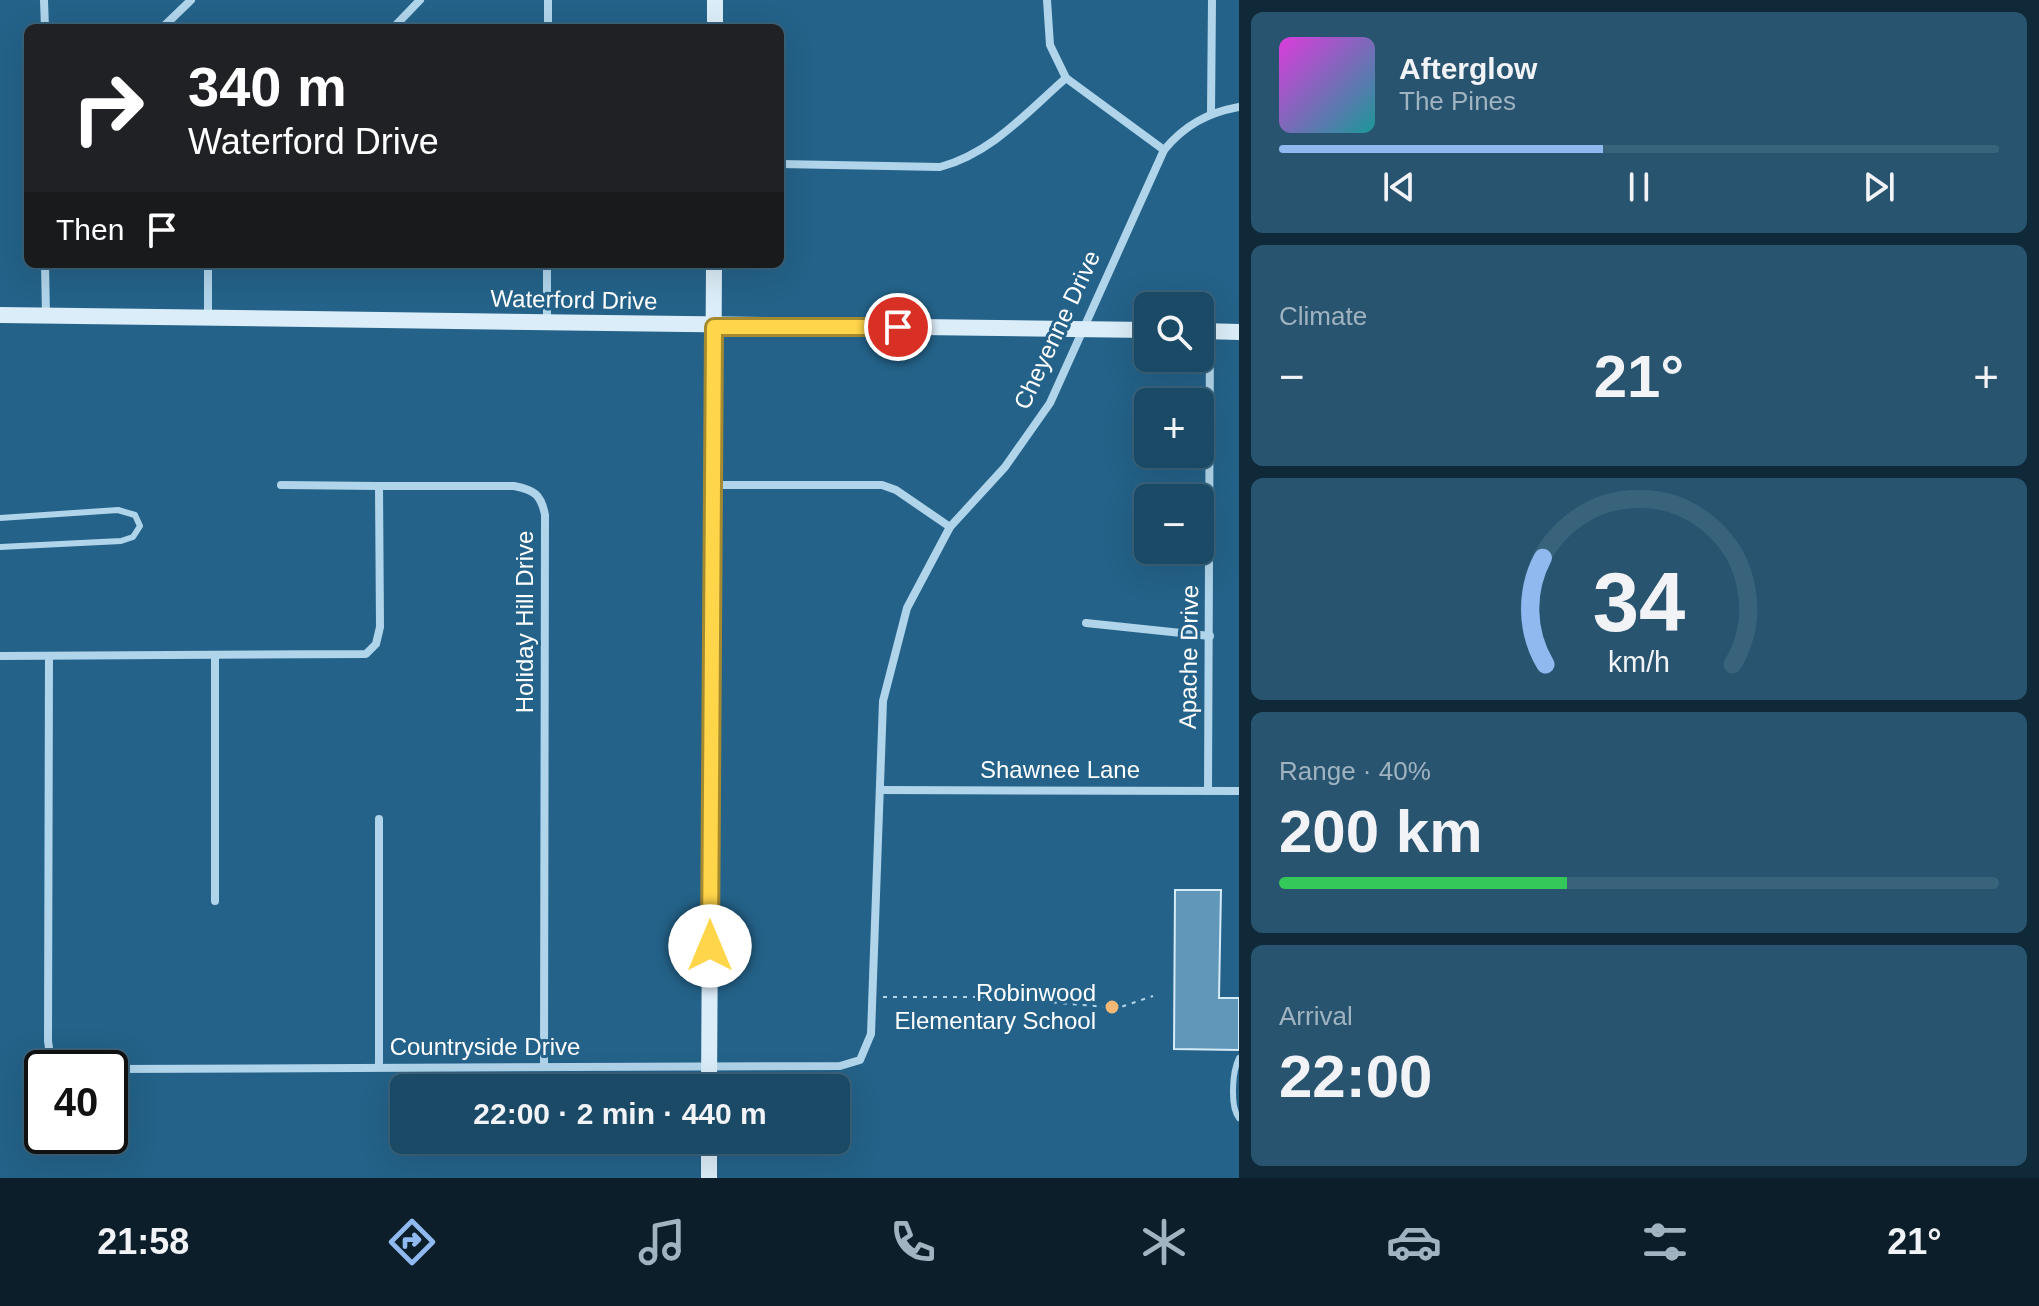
<!DOCTYPE html>
<meta charset="utf-8">
<style>
:root{--surface:#1b4a67;--page:#285470;--text:#f1f3f6;--muted:#a0b3c0;--line:#39627b;--accent:#90b9f0}
body{margin:0;font-family:Helvetica,sans-serif;background:var(--page);color:var(--text);height:100vh;display:flex;flex-direction:column;font-size:30px;white-space:nowrap}
*{box-sizing:border-box;margin:0}
p{font-size:26px;color:var(--muted)}
.icon{flex:none;width:44px;height:44px;fill:none;stroke:currentColor;stroke-width:2;stroke-linecap:round;stroke-linejoin:round}
.map{position:relative;flex:1;overflow:hidden}
.drawer{display:flex;flex-direction:column;gap:12px;padding:12px;background:#0f2939;width:800px}
.drawer>*{flex:none}
.banner{position:absolute;left:24px;top:24px;width:760px;height:244px;border-radius:12px;box-shadow:0 8px 32px #0002,0 0 0 2px var(--line);background:#202124;color:#fff;overflow:hidden}
.fabs{position:absolute;left:1134px;top:292px;display:grid;gap:16px}
.fabs a{display:grid;place-items:center;width:80px;height:80px;border-radius:12px;background:var(--surface);box-shadow:0 8px 32px #0002,0 0 0 2px var(--line);font-size:40px}
.speed{position:absolute;left:24px;top:1050px;display:flex;gap:16px;font-size:40px;font-weight:700;text-align:center}
.speed>*{display:grid;place-content:center;width:104px;height:104px;border-radius:50%;background:var(--surface);box-shadow:0 8px 32px #0002,0 0 0 2px var(--line);line-height:1}
.speed .limit{border:4px solid #111;border-radius:12px;background:#fff;color:#111}
.pin{position:absolute;display:grid;place-items:center;width:68px;height:68px;color:#fff;margin:-34px;border:4px solid #fff;border-radius:50%;box-shadow:0 2px 8px #0007}
.me{position:absolute;width:88px;margin:-44px;rotate:0deg;stroke-linejoin:round;filter:drop-shadow(0 0 6px #0008)}
.turn{display:flex;align-items:center;gap:28px;height:168px;padding:0 32px;font-size:36px}
.turn .icon{width:104px;height:104px;stroke-width:2.5}
.turn b{display:block;font-size:56px;line-height:68px}
.then{display:flex;align-items:center;height:76px;padding:0 32px;background:#0003;gap:16px;font-size:30px}
.big{font-size:60px;font-weight:600;line-height:1.1}
.drawer .card{flex:1;display:flex;flex-direction:column;justify-content:center;gap:12px;min-width:0;padding:0 28px;border-radius:12px;background:var(--page)}
.drawer .dial{align-items:center;gap:0}
.dial svg{height:208px;overflow:visible;fill:none;stroke:var(--line);stroke-width:7;stroke-linecap:round;text-anchor:middle}
.dial text{fill:var(--text);stroke:none}
.song{display:flex;align-items:center;gap:24px}
.cover{width:96px;height:96px;border-radius:12px;background:linear-gradient(135deg,hsl(300 70% 55%),hsl(180 70% 35%))}
.played{height:8px;border-radius:4px;background:linear-gradient(90deg,var(--accent) 45%,var(--line) 45%)}
.keys{display:flex;justify-content:space-around;direction:ltr}
.heat{display:flex;justify-content:space-between;align-items:center;font-size:44px;direction:ltr}
.charge{height:12px;border-radius:6px;background:linear-gradient(90deg,#34c759 40%,var(--line) 0)}
.trip{position:absolute;left:390px;top:1074px;width:460px;height:80px;border-radius:12px;background:var(--surface);box-shadow:0 8px 32px #0002,0 0 0 2px var(--line);font-weight:600;line-height:80px;text-align:center}
.tabs{display:flex;height:128px;justify-content:space-around;align-items:center;background:#0b1e29;color:var(--muted)}
.tabs .icon{width:56px;height:56px}
.tabs .selected{color:var(--accent)}
.tabs b{font-size:36px;color:var(--text)}
main{display:flex;flex:1;min-height:0}
.map>svg:first-child{display:block}
.building{fill:#6198ba;stroke:#d5ebf7;stroke-width:2}
.lines{fill:none;stroke-linecap:round;stroke-linejoin:round}
.path{stroke:#b0d4ea;stroke-width:2;stroke-dasharray:4 6;stroke-linecap:butt}
.lane{stroke:#b0d4ea;stroke-width:6}
.street{stroke:#b0d4ea;stroke-width:8}
.secondary{stroke:#dbedf8;stroke-width:16}
.route-casing{stroke:#a68a30;stroke-width:20}
.route{stroke:#ffd54a;stroke-width:14}
.poi-dot{fill:#f4b874;stroke:#246289;stroke-width:3}
.labels{text-anchor:middle;stroke-width:6;stroke-linejoin:round;paint-order:stroke}
.street-label{font-size:24px;fill:#fff;stroke:#246289}
.poi-label{font-size:24px;fill:#fff;stroke:#246289;text-anchor:end}
</style>
<main>
<div class="map">
<svg width="1239" height="1178" viewBox="0 0 1239 1178">
<rect width="100%" height="100%" fill="#246289"/>
<path class="building" d="M1175,890h46l-2,108h20v52l-65,-1z"/>
<g class="lines">
<path class="path" d="M883,997h105l130,11 35,-12"/>
<g class="lane">
<path d="M0,518l118,-8 17,5 5,11 -7,11 -12,4 -121,6"/>
<path d="M1239,1058c-7,14 -9,49 0,60"/>
</g>
<g class="street">
<path d="M44,0l1,28"/>
<path d="M1047,0l3,45 16,33 98,72"/>
<path d="M162,28l29,-28"/>
<path d="M393,28l27,-28"/>
<path d="M548,28v-28"/>
<path d="M1211,113l1,-113"/>
<path d="M780,164l160,3c52,-14 87,-55 126,-89"/>
<path d="M45,264l1,52"/>
<path d="M208,264v53"/>
<path d="M547,323v-59"/>
<path d="M281,485l98,1"/>
<path d="M713,485h169l14,5 54,37"/>
<path d="M1086,623l124,13"/>
<path d="M0,656l366,-2 10,-10 4,-17 -1,-141h135c20,4 27,8 31,29l-1,550"/>
<path d="M49,657l-1,384 2,14 11,10 10,3"/>
<path d="M215,657v244"/>
<path d="M880,790l359,1"/>
<path d="M1208,791l2,-459"/>
<path d="M379,819v248"/>
<path d="M110,1069l730,-3 20,-6 11,-26 12,-333 24,-93 43,-81 55,-60 45,-64 114,-253c21,-25 43,-37 75,-43"/>
</g>
<g class="secondary">
<path d="M715,28v-28"/>
<path d="M0,315l1148,15"/>
<path d="M1200,331l39,1"/>
<path d="M709,1088l5,-824"/>
<path d="M709,1140v38"/>
</g>
</g>
<g class="lines">
<g class="route-casing">
<path id="route" d="M710,946l4,-619h184"/>
</g>
<use href="#route" class="route"/>
</g>
<circle class="poi-dot" cx="1112" cy="1007" r="8"/>
<g class="labels">
<g class="street-label">
<text transform="translate(574 300) rotate(1)" y="8">Waterford Drive</text>
<text transform="translate(1057 330) rotate(-65)" y="8">Cheyenne Drive</text>
<text transform="translate(525 622) rotate(-90)" y="8">Holiday Hill Drive</text>
<text transform="translate(1189 657) rotate(-89)" y="8">Apache Drive</text>
<text x="1060" y="778">Shawnee Lane</text>
<text x="485" y="1055">Countryside Drive</text>
</g>
<g class="poi-label">
<text x="1096" y="1001">Robinwood<tspan x="1096" dy="28">Elementary School</tspan></text>
</g>
</g>
</svg>
<div class="fabs">
<a><svg class="icon" aria-label="search" viewBox="0 0 24 24"><circle cx="10" cy="10" r="6"/><path d="M15 15l6 6"/></svg></a>
<a>+</a>
<a>−</a>
</div>
<div class="speed"><div class="limit">40</div></div>
<div class="pin" style="left:898px;top:327px;background:#d93025"><svg class="icon" aria-label="arrive" viewBox="0 0 24 24"><path d="M6 21V4h12l-3 4 3 4H6"/></svg></div>
<svg class="me" style="left:710px;top:946px" viewBox="-20 -20 40 40"><circle r="19" fill="#fff"/><path d="M0-13L10 11 0 6-10 11z" fill="#ffd54a"/></svg>
<div class="trip">22:00 · 2 min · 440 m</div>
<div class="banner">
<div class="turn"><svg class="icon" aria-label="right" viewBox="0 0 24 24"><path d="M7 20v-9h11M14 6l5 5-5 5"/></svg><div><b>340 m</b>Waterford Drive</div></div>
<div class="then">Then<svg class="icon" aria-label="arrive" viewBox="0 0 24 24"><path d="M6 21V4h12l-3 4 3 4H6"/></svg></div>
</div>
</div>
<section class="drawer">
<div class="card">
<div class="song"><i class="cover"></i><div><b>Afterglow</b><p>The Pines</p></div></div>
<div class="played"></div>
<div class="keys"><svg class="icon" aria-label="previous" viewBox="0 0 24 24"><path d="M18 5L8 12l10 7zM5 5v14"/></svg><svg class="icon" aria-label="pause" viewBox="0 0 24 24"><path d="M8 5v14M16 5v14"/></svg><svg class="icon" aria-label="next" viewBox="0 0 24 24"><path d="M6 5l10 7-10 7zM19 5v14"/></svg></div>
</div>
<div class="card"><p>Climate</p>
<div class="heat"><a>−</a><b class="big">21°</b><a>+</a></div>
</div>
<div class="card dial"><svg viewBox="0 0 100 80">
<path d="M14 69A42 42 0 1 1 86 69"/>
<path d="M14 69A42 42 0 0 1 13 28" stroke="#90b9f0"/>
<text x="50" y="56" font-size="32" font-weight="700">34</text>
<text x="50" y="72" font-size="11">km/h</text>
</svg></div>
<div class="card"><p>Range · 40%</p><b class="big">200 km</b><div class="charge"></div></div>
<div class="card"><p>Arrival</p><b class="big">22:00</b></div>
</section>
</main>
<nav class="tabs">
<b>21:58</b>
<svg class="icon selected" aria-label="directions" viewBox="0 0 24 24"><path d="M12 3l9 9-9 9-9-9zM9 14v-3h6M13 9l2 2-2 2"/></svg>
<svg class="icon" aria-label="music" viewBox="0 0 24 24"><path d="M9 18V5l10-2v13"/><circle cx="6" cy="18" r="3"/><circle cx="16" cy="16" r="3"/></svg>
<svg class="icon" aria-label="phone" viewBox="0 0 24 24"><path d="M5 4h4l2 5-3 2q2 4 5 5l2-3 5 2v4C11 20 4 13 5 4z"/></svg>
<svg class="icon" aria-label="climate" viewBox="0 0 24 24"><path d="M12 3v18M4 7l16 10M4 17L20 7"/></svg>
<svg class="icon" aria-label="car" viewBox="0 0 24 24"><path d="M5 17H2v-5l4-1 3-4h7l3 4 3 1v5h-3M9 17h6M6 11h13"/><circle cx="7" cy="17" r="2"/><circle cx="17" cy="17" r="2"/></svg>
<svg class="icon" aria-label="filters" viewBox="0 0 24 24"><path d="M4 7h16M4 17h16"/><circle cx="9" cy="7" r="2"/><circle cx="15" cy="17" r="2"/></svg>
<b>21°</b>
</nav>
